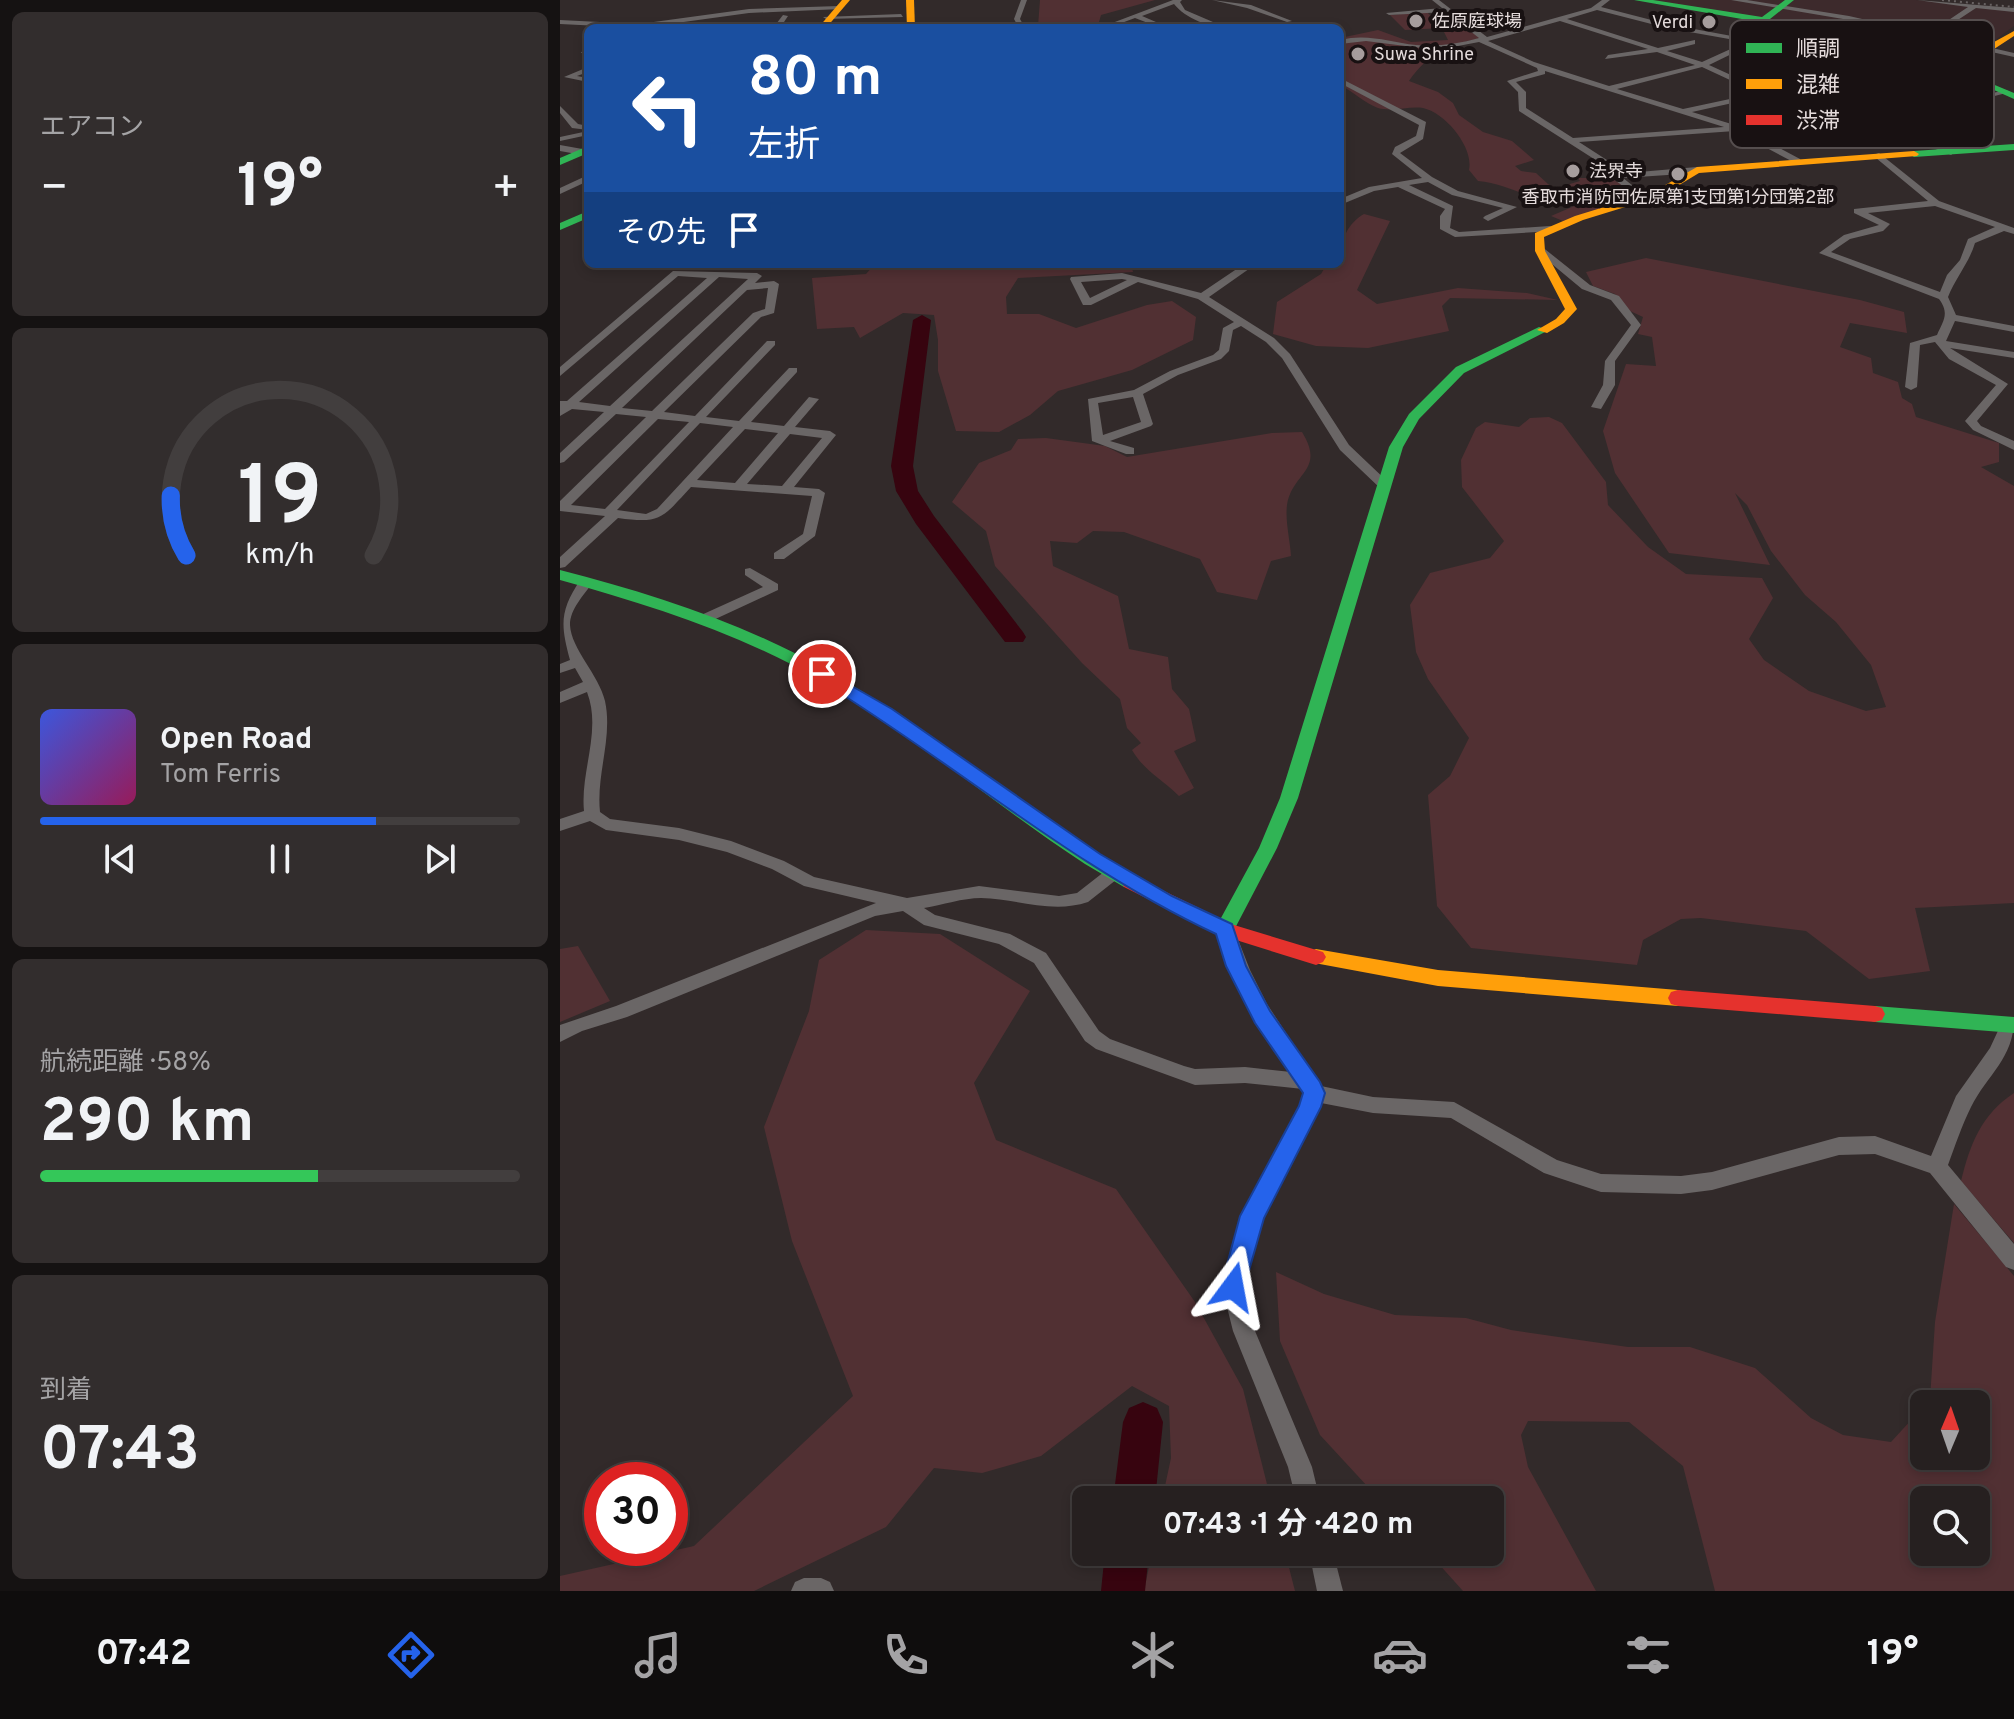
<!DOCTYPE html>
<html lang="ja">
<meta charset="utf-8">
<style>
:root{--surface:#262020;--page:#322d2d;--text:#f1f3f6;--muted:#a4a3a5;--line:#423e3e;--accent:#2563eb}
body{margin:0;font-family:Overpass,"Noto Sans JP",sans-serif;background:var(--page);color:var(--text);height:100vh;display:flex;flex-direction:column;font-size:30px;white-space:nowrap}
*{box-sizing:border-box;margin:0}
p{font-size:26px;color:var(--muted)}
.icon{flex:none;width:44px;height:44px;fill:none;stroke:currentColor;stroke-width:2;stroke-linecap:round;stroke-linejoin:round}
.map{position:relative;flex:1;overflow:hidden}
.panel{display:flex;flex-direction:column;gap:12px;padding:12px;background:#151212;width:560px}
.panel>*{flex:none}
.top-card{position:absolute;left:24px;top:24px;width:760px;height:244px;border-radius:12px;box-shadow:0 4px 12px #0003,0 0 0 2px var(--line);background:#1a4fa0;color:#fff;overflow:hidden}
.needle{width:52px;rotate:2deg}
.fabs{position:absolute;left:1350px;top:1390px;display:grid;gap:16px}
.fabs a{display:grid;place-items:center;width:80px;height:80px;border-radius:12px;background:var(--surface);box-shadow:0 4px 12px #0003,0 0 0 2px var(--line);font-size:40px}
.speed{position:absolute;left:24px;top:1462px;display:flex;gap:16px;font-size:40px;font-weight:700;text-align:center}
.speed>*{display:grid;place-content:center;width:104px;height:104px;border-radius:50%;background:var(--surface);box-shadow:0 4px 12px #0003,0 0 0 2px var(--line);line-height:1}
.speed .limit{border:12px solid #d22;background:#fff;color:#111}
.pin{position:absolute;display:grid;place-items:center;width:68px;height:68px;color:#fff;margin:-34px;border:4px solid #fff;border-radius:50%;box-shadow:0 2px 8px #0007}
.me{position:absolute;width:88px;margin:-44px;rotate:13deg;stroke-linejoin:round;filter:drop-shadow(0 0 6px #0008)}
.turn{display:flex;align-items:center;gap:28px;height:168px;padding:0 32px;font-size:36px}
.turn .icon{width:104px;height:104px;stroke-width:2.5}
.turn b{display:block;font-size:56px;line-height:68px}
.then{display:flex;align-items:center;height:76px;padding:0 32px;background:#0003;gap:16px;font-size:30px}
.big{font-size:60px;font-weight:700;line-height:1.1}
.panel .widget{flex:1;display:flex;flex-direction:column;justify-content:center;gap:12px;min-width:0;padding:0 28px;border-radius:12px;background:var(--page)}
.panel .dial{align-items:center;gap:0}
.dial svg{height:208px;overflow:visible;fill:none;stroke:var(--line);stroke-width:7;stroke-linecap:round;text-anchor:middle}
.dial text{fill:var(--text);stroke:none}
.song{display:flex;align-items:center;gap:24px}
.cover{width:96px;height:96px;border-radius:12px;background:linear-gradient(135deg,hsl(230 70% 55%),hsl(330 70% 35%))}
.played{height:8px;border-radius:4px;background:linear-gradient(90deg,var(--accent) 70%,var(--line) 70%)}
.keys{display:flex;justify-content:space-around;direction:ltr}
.heat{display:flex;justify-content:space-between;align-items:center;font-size:44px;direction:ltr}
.charge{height:12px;border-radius:6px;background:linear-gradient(90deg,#34c759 58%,var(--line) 0)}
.trip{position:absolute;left:512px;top:1486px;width:432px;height:80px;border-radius:12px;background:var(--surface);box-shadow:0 4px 12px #0003,0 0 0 2px var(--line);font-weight:700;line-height:80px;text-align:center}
.tabs{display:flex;height:128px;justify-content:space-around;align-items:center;background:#0f0d0d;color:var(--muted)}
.tabs .icon{width:56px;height:56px}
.tabs .active{color:var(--accent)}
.tabs b{font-size:36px;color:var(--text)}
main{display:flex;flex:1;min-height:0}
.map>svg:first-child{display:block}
.built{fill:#3d2a2c}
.green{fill:#513033;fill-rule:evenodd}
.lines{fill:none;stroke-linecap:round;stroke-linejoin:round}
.river{fill:#37040f;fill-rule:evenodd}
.street{fill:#6a6666;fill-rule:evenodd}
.fast{fill:#30b455;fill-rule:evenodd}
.slow{fill:#ff9f0a;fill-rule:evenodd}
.jam{fill:#e5322d;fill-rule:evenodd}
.rail{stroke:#686262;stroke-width:2;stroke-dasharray:2 4;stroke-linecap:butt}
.route{fill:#2563eb;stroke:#184099;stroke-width:2}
.poi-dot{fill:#a69d9d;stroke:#181112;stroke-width:3}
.labels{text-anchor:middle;stroke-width:8;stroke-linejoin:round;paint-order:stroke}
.far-poi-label{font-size:18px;fill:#e4dbdb;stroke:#181112;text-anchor:start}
.key{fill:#181112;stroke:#554e4e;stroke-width:2}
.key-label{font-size:22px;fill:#e4dbdb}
</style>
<main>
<section class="panel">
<div class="widget"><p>エアコン</p>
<div class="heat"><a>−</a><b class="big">19°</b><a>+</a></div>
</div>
<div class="widget dial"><svg viewBox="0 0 100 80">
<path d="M14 69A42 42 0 1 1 86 69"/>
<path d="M14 69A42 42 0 0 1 8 46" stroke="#2563eb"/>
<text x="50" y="56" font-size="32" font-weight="700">19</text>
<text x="50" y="72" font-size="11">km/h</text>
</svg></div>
<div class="widget">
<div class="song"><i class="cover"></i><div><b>Open Road</b><p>Tom Ferris</p></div></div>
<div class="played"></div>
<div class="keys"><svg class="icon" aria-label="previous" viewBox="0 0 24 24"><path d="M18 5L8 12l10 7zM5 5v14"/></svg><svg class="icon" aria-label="pause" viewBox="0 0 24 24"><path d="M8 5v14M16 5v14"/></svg><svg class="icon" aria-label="next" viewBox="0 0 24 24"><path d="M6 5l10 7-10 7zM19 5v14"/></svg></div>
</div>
<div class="widget"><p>航続距離 · 58%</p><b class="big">290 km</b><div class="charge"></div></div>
<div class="widget"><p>到着</p><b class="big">07:43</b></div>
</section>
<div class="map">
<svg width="1454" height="1591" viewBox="0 0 1454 1591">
<rect width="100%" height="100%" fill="#322a2a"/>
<path class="built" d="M1085,0h271l98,10v16l-30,22 -40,12 -164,-39z"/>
<g class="green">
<path d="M480,0h115l-54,15 -2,7 5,5 -59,1 -7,-2z"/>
<path d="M867,12l15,16 -37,2 -15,-15z"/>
<path d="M908,29l12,9c-32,8 -51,14 -71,43l29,11 15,11 6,12 24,17 29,9 22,19 -19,6 6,5 15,2 12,11 31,18c-13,-1 -27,0 -39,-3 -22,-6 -39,-16 -62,-18l-9,-11c5,-22 -23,-57 -46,-62 -14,-2 -31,4 -45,0 -12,-4 -26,-17 -38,-23v-13l3,-1 -3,-1v-32l38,-8 33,12 37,-2 -4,-8z"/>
<path d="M1018,178h36l25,18 -76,25 -12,-5 35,-15 -23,-15 17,-5z"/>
<path d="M804,214l26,7 -33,69 20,14 81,-16 69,5 31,7 -108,-2 -8,8 7,25 -81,17 -52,-2 -43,-12 4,-32 44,-28 6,-10h13c0,-20 5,-39 24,-50z"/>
<path d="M1086,258l214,42 44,12 3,21 -57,-10 -10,24 31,11 2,15 25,9 4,16 10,6 4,13 83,26v19l-18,5 33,19v417l-99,5 15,63 -61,8 -63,-48 -105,-13 -20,1 -38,21 -6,25 -166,-17 -34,-42 -9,-111 22,-19 19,-38 -41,-59 -12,-27 -6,-47 20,-32 60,-15 14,-17 -42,-54 -1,-27 15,-32 9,-6 34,5 11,-9 19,-1 13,6 44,59 2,23 40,42 38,27 76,4 11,20 -24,41 15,21 45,31 57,20 20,-4 -15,-42 -35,-43 -31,-27 -34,-44 -24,-46 -12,-12 35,72 -101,-12 -54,-80 -12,-42 23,-67 30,2 -4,-29 -14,-3 5,-17 -13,-6 -15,-17 -22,-8 -7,-14z"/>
<path d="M315,264h256l2,8 -115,6 -12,19 1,17h32l37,14 71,-23 25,-4 24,16 -3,23 -61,30 -74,21 -28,24 -31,17 -43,-1 -18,-60v-31l-4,-25 -31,-2 -43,25 -6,-11 -37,2 -5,-51 54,-4z"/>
<path d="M742,432c24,39 -10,40 -15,73 -2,16 3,35 4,51l-20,5 -14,39 -40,-8 -17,-33 -76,-27 -31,-1 -16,12 -27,-2 3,25 65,30 11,53 39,8 4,32 17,20 7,32 -22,10 20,37 -15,8c-18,-18 -34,-24 -47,-46l9,-7 -14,-15 -7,-29 -38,-36 -87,-97 -9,-35 -34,-29 27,-39 32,-13 7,-11 28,-1 59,8 22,11 145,-24z"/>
<path d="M306,930l74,4 90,57 -56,92 22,57 120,49 79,113 48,87 28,111h-109l9,-42 -2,-52 -37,-20 -91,70 -59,17 -48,-5 -48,59 -132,64h-194v-15l134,-30 159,-150 -61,-155 -28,-114 45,-116 10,-51z"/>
<path d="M18,946l32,55 -50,21v-73z"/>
<path d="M1454,1093v150l-53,-62c9,-37 20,-66 53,-88z"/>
<path d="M1394,1204l60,72v315h-299l-32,-125 -54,-44 -101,-1 -7,14 7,32 68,124h-133l-35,-39h62v-52h-110l-60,-65 -40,-94 -4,-69 48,22 71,21 71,3 45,12 117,17h62l65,21 56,50 32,17 48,7 33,-36v50h52v-52h-51l5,-5 5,-77zM1364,1500h52v52h-52z"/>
<path d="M592,1552h133l10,39h-151z"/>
</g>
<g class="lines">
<g class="river">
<path d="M362,315l9,5 -18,146 5,25 16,25 89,116 3,5 -3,5h-18l-89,-118 -20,-33 -5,-25 22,-146z"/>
<path d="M583,1402l14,6 6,14 -8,78h-42l10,-78 6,-14z"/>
<path d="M545,1552h44l-4,39h-44z"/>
</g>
<g class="street">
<path d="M461,0h6l-7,19 5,9h-6l-5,-9z"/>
<path d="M613,0h9l-2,2 5,8 42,18c-17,0 -42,-10 -53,-24l-32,12 28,12h-9l-26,-10 -27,10h-9z"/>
<path d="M652,0l39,5 41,16 -5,1 -40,-14z"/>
<path d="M872,0h7l48,37 104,-29 11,-8h8l-9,7 66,17 81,15 33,-17 2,3 -24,15c45,10 88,26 133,36l13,-9 35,-8 3,4 -32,8 -11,6 24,5 42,17 40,-9 4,2 -81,21 -44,3 69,34 1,2 -4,3c-32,-12 -90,-36 -101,-70l-48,3 -29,6 14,7 15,25 -56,4 54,29 1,2 -4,3 -62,-33 -156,11 48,31 70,-6 4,3 -4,3 -74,5 23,18 1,2 -4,3 -31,-23v-4l4,-1 -97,-62 -1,-19 -11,-11 31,-10 -1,-3 -58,-26 -42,8 -71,-9 -26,3v-4c27,-7 50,2 76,5 21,2 42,-1 63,-7l-33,-26 -57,3 -3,-2 56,-5zM1037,10l70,18 79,14 -44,20 -35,-11 28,-7v-4l-37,8 -91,-29zM1000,21l88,28 -40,6 -3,4 52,-7 38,13 -86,21 -75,-24 -46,-21zM1194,43l35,8 70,22 -8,7 -49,4 -36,7 -57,-26zM1142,67l56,26 -75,16 -66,-20zM985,71l179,56 -151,11 -47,-30v-16l-10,-10 29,-8zM1306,75l53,11 39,16 -29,7 -50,2 -19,-17 -3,-11zM1204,96l17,9 12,17 -55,4 -46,-14z"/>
<path d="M1171,0h16l102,16 79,18 40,-27 -51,-7 97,8v4l-38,-4 -41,27 79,18v4l-165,-37z"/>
<path d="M279,6l2,3 -92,4 -109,15 -80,-4v-4l79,4 110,-15z"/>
<path d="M341,14l2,3 -77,2 -3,-2z"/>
<path d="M223,15l5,1 -8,12h-7z"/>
<path d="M25,47h3v6h-7z"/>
<path d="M28,67v5l-11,4 11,2v4l-24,-5z"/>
<path d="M780,78l86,44 -3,17 -23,14 32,24 26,14 59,16 -29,14 -5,-3 2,-2 18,-8 -51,-13 -24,-13 -19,3 44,21 -3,22 9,4 91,-6 5,3 -2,2 -98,6 -15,-8v-13l5,-7 -47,-22 -24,4 -34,14v-6l29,-12 53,-9 -30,-24 3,-7 21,-11 3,-11 -79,-42z"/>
<path d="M0,106l18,18 10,2v4l-16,-2 -12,-15z"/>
<path d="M28,131v4l-28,6v-4z"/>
<path d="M0,145l28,5v6l-28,-5z"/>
<path d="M1319,153l60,48 75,27v6l-10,-3 -29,12c-6,20 -19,34 -27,54l8,18 58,11v6l-59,-11 -9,20 68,11v6l-64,-10 58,36 -31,37 4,5 33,15v9l-41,-20 -8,-9 31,-36 -47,-26 -14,-17 -15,3 -3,42 -6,3 -6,-3 5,-44 27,-8c6,-14 13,-21 2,-36l-120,-46 25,-18 35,-10 -25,-12v-4l74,-8 -52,-43v-4zM1375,206l60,21 -27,12 -8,21 -13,15 -7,17 -109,-40 19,-13 33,-8 7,-7 -22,-11z"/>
<path d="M28,175v6l-28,13v-6z"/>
<path d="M975,246h6l49,39 29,11 22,29 -26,36v24l-14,24 -10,-2 12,-22 2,-24 26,-36 -20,-25 -29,-11 -47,-39z"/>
<path d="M684,264h12l-47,33 65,41 16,16 59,91 40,38v6h-8l-41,-39 -58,-92 -16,-16 -25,-16 -8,4 -4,21 -8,8 -43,16 -35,19 10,30 -2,2 -41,15 24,7v6h-8l-34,-13 -4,-42 46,-9 36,-19 43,-16 6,-5 4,-22 11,-6 -36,-23 -60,-17 -47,23h-8l-13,-26 1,-2 51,-4 79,20zM562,279l5,1 -37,18 -9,-16zM573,397l8,25 -38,13 -5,-32z"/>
<path d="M113,271l84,2 5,3 -7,7 19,-2 5,3 -5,29 -13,4 -97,95 31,4 72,-75h8v4l-69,72 33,4 50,-53h8v4l-46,50 33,4 25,-29 10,2 -24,28 35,4 6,4 -42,52 25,2 6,4 -10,43 -31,23h-10v-6l29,-19 9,-38 -121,-9c-29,31 -29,37 -73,31l-53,49 -5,1v-11l45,-41 -45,-5v-10l86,-84 -30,-3 -52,48 -4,1v-10l44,-41 -32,-3 -12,7v-15h7l140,-123 -29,-2 -118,100v-9zM159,277l29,2 -138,127 -31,-4zM208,288l-3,21 -12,4 -101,98 -30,-3 125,-118zM98,419l31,3 -84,87 -34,-4zM140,423l33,4 -76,82 -11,5 -29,-4zM185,429l33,4 -43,50 -38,-3zM230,434l32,4 -40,48 -35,-2z"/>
<path d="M190,568l28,16v6l-69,32h-10l-2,-3 2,-3 64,-29 -18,-12v-6z"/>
<path d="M26,578l7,4c-9,13 -23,27 -23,43 1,24 29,50 35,76 8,37 -9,73 -5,111l10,7 69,9 52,13 53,20 30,16 93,21 72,-12 80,10 18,-3 32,-25h12l2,4 -2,4 -33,26c-36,12 -70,-3 -107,-4 -18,0 -39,7 -57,10l11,7 75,19 36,19 53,78 11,8 74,27 11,3 50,-2 46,5c-31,-45 -57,-91 -75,-143l3,-5h12l3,5 16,41 17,34 54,82 52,11 81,5 103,58 44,14 80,2 31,-4 127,-35 36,-1 56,20 25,-60 34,-48 13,-28 11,-1c0,39 -27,56 -43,88 -9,18 -16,39 -23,58l66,79v26l-8,-3 -76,-94 -55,-19 -36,1 -127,35 -31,4 -80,-2 -57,-19 -93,-55 -78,-5 -52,-10 -59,115 -18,69 11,44 57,136 8,33h-24l-8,-33 -55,-136 -11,-44 20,-71 58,-110 4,-13 -1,-4 -58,-6 -50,2 -99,-36 -11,-8 -51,-78 -35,-19 -75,-19 -21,-14 -28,5 -248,101 -45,14 -22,11v-17l56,-19 260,-103 -72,-17 -32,-17 -45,-17 -48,-12 -73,-10 -16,-9 -30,10v-12l24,-8c-4,-40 18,-80 3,-119l-27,11v-11l23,-10 -8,-14 -15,5v-9l10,-4c-10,-36 -10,-50 11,-81z"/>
<path d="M749,1552h24l10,39h-26z"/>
<path d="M244,1578h17l9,4 4,9h-43l4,-9z"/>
</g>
<g class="fast">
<path d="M1074,0h19l109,17 23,-17h9l-24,19c84,15 165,40 244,74v6l-47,-21 -92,-31 -93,-21z"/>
<path d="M1454,144v6l-100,7 -5,-3 5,-3z"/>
<path d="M28,146v7l-28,12v-7z"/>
<path d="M28,211v7l-28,12v-7z"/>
<path d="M979,327l10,3 -85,43 -45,46 -16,28 -105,351 -21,50 -45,86h-14l-3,-5 44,-81 21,-50 109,-351 20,-33 47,-47z"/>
<path d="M0,570c93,24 190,55 273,104 106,61 199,142 305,203l3,5 -3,5h-14l-39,-23c-90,-59 -172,-130 -265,-184 -81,-47 -171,-75 -260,-100z"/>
<path d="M1315,1006l139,11v16l-139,-11 -7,-2 -3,-6 3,-6z"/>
</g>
<g class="slow">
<path d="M282,0h8l-24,28h-8z"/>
<path d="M346,0h8l1,28h-8z"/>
<path d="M1454,31v5l-23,15 -42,15 -7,-2 43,-17z"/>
<path d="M1354,151l5,3 -2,2 -218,17 -38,23 -78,24 -39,17 1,14 32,58 -13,14 -17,10 -10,-3 19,-11 9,-10 -30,-58v-18l40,-17 78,-24 44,-25z"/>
<path d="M756,949l122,21 240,20 7,2 3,6 -3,6 -7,2 -240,-20 -129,-24 -3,-5 3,-5z"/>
</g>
<g class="jam">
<path d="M571,875l103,50 89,27 3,5 -3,5 -7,3 -96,-30 -96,-48 -3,-5 3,-5z"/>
<path d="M1118,990l197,16 7,2 3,6 -3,6 -7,2 -197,-16 -7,-2 -3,-6 3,-6z"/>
</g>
<path class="rail" d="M1382,0l72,7"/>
</g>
<path class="route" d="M262,669l70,40 208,145 72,42 60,28 14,42 24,45 50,71 5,11 -4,14 -57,111 -22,77 -9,4 -8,-4 -4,-8 19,-71 59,-110 4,-13 -48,-70 -29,-57 -10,-32c-145,-68 -264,-173 -400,-256l-2,-4z"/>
<g class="poi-dot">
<circle cx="856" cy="21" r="8"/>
<circle cx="1149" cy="22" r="8"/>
<circle cx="798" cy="54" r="8"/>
<circle cx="1013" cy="171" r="8"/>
<circle cx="1118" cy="174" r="8"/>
</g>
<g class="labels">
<g class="far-poi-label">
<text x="872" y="27">佐原庭球場</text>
<text x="1133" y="28" text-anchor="end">Verdi</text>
<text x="814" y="60">Suwa Shrine</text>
<text x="1029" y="177">法界寺</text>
<text x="1118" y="203" text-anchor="middle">香取市消防団佐原第1支団第1分団第2部</text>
</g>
</g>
<rect x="1170" y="20" width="264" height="128" rx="12" class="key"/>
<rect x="1186" y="43" width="36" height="10" fill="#30b455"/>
<rect x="1186" y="79" width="36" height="10" fill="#ff9f0a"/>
<rect x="1186" y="115" width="36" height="10" fill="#e5322d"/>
<g class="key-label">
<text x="1236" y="56">順調</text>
<text x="1236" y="92">混雑</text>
<text x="1236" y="128">渋滞</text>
</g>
</svg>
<div class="fabs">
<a><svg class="needle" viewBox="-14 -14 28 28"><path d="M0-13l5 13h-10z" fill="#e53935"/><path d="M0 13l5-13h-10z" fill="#a4a3a5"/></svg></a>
<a><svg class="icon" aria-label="search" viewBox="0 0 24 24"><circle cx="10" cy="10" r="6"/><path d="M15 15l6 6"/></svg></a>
</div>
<div class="speed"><div class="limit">30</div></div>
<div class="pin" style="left:262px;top:674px;background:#d93025"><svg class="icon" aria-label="arrive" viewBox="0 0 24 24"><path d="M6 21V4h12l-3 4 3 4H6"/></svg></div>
<svg class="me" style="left:673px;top:1287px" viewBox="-20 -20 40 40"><path d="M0-17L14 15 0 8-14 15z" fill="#2563eb" stroke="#fff" stroke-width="4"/></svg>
<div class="trip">07:43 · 1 分 · 420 m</div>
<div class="top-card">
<div class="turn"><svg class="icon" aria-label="left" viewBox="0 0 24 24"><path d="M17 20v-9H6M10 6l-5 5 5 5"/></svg><div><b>80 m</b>左折</div></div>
<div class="then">その先<svg class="icon" aria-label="arrive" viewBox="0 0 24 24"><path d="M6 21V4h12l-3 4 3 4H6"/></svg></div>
</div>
</div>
</main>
<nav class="tabs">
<b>07:42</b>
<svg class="icon active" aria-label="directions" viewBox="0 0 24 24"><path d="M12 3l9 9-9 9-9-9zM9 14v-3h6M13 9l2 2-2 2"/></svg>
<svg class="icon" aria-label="music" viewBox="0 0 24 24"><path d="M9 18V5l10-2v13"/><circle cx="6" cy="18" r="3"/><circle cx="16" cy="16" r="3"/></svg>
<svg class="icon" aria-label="phone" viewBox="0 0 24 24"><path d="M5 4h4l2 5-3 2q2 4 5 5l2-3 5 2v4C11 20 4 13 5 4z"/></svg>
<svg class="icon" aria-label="climate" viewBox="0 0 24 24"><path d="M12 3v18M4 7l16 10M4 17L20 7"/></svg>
<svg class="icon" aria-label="car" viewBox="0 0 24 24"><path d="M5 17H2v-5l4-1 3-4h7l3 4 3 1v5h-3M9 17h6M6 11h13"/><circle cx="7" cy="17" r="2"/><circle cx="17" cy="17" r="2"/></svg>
<svg class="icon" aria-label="filters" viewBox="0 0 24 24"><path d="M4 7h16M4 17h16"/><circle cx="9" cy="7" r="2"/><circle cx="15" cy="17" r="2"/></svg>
<b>19°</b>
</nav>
